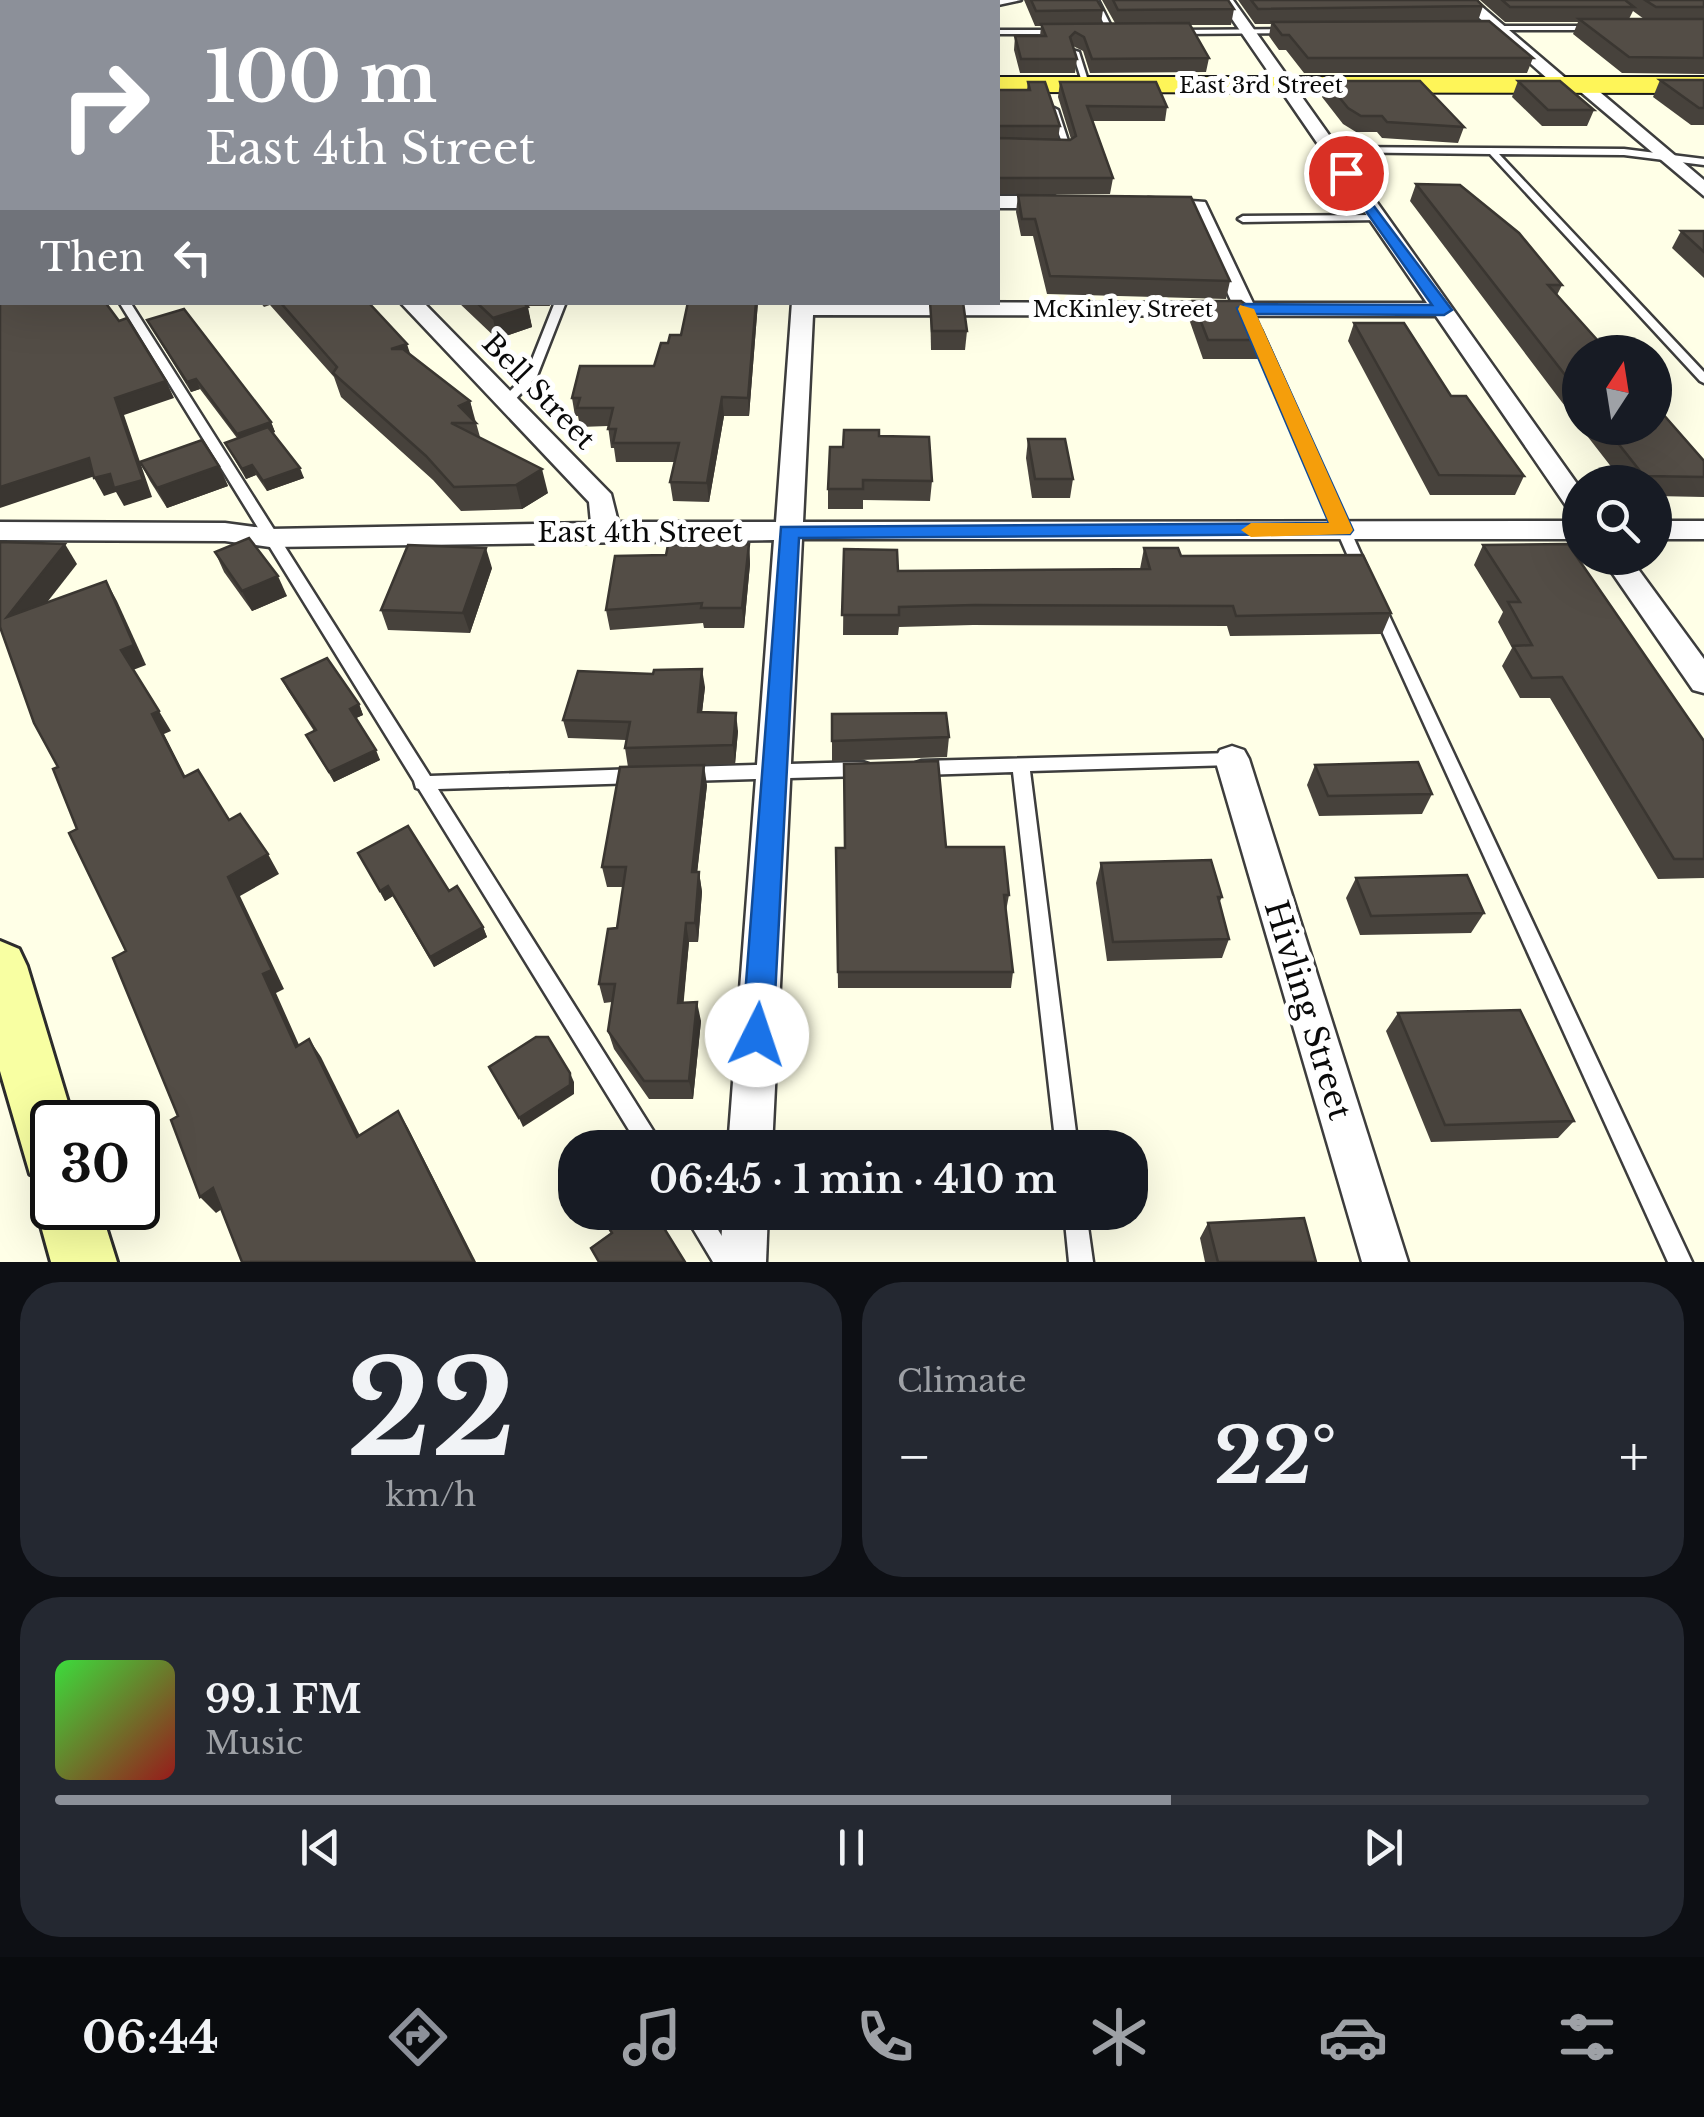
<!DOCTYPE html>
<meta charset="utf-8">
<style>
:root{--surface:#171b24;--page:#242831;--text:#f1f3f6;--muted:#9ea1a6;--line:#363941;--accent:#8c9099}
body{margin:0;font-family:"Libre Baskerville",serif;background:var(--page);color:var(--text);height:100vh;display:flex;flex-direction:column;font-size:38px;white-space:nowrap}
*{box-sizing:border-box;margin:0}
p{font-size:32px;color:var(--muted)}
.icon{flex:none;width:55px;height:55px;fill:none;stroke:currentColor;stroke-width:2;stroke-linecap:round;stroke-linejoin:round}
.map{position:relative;height:1262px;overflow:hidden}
.panel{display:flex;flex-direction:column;gap:20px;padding:20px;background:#0d0f14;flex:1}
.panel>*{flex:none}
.top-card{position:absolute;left:0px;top:0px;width:1000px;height:305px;box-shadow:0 10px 40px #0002;background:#8c9099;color:#fff;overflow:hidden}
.needle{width:65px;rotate:12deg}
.tools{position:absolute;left:1562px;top:335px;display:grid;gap:20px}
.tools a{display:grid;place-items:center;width:110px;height:110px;border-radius:50%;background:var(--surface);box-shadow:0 10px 40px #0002;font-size:50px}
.speed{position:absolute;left:30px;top:1100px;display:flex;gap:20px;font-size:50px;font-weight:700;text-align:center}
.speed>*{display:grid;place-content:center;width:130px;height:130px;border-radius:50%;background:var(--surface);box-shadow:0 10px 40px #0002;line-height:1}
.speed .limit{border:5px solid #111;border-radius:15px;background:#fff;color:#111}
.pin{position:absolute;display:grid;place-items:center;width:85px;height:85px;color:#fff;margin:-42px;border:5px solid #fff;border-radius:50%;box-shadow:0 2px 10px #0007}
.me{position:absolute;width:110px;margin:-55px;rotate:4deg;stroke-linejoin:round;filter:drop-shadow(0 0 8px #0008)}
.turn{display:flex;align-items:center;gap:35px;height:210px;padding:0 40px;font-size:45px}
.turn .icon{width:130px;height:130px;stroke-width:2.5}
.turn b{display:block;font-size:70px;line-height:85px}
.then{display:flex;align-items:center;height:95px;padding:0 40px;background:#0003;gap:20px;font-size:38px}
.big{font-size:75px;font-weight:800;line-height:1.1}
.panel .card{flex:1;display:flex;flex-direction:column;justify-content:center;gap:15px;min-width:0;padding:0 35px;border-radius:40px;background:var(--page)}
.panel .dial{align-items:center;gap:0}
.dial b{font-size:130px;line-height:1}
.song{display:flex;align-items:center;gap:30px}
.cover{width:120px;height:120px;border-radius:15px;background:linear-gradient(135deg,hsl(120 70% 55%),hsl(0 70% 35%))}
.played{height:10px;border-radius:5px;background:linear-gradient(90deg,var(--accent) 70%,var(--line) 70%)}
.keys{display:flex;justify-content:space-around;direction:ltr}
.heat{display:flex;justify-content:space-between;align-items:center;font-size:55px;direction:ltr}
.panel .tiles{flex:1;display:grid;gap:20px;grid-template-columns:1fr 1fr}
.card:last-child{grid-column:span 2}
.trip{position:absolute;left:558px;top:1130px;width:590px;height:100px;border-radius:40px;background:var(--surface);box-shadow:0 10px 40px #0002;font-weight:800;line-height:100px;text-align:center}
.menu{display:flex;height:160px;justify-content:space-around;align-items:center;background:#090b0e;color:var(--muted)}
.menu .icon{width:70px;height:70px}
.menu .active{color:var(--accent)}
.menu b{font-size:45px;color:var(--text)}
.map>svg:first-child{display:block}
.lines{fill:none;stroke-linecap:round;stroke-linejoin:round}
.lane-casing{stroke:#3d3d3d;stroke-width:5}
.street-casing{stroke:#3d3d3d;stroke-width:5}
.secondary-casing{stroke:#2c2c2c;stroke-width:6}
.primary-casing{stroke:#1b1b1b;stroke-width:4}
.lane{fill:#fff;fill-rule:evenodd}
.street{fill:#fff;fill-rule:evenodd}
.secondary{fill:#f8ffa2;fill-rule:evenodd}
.primary{fill:#fef558;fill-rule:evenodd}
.wall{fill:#47423c;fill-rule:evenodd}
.shaded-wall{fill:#3a3631}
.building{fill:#534d46;stroke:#3a3631;stroke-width:2.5}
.route{fill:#1a73e8;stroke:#114b97;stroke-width:2.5}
.slow{fill:#f59e0b}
.labels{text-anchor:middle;stroke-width:10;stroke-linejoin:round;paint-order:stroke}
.far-street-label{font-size:22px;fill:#0a0a0a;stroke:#fff}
.street-label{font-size:28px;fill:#0a0a0a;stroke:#fff}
.near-street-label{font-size:32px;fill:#0a0a0a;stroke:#fff}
</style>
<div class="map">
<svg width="1704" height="1262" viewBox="0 0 1704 1262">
<rect width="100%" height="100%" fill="#ffffe7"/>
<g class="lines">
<g class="lane-casing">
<g id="lane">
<path d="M1092,0h6l17,34 -7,-2z"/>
<path d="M1488,26h107l4,2 -4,2h-110z"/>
<path d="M1290,29l3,4 -115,1 -4,-2 4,-2z"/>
<path d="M998,30h62l4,2 -4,2h-62z"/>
<path d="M1072,50l7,2 11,35 -7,-2z"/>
<rect x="0" y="100" width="2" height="8"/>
<path d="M1054,108l4,2 13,40 -15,1 -4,-3 11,-3 -13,-35z"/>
<path d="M1330,147l294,2 80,10v6l-80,-10 -125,-1 205,218v11l-4,-2 -210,-227 -163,-2v-4z"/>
<path d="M1378,215l5,3 -2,2 -138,2 -5,-3 5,-3z"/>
<path d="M119,302h11l300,474 208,-7 6,2 2,5 -2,5 -6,2 -200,6 226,359h-24l-221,-359 -3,-1 -2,-7z"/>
<path d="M555,302h11l-29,74 -26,28h-8v-6l23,-23z"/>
<path d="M1255,327l6,3 107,240 -2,3 -5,2 -7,-5 -105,-240z"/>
<path d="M1379,604l7,5 306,653h-24l-296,-653z"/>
<path d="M1232,753l6,1 2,5 -2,5 -6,1 -202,6 48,377h-22l-43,-376 -92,3 -6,-2 -2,-5 2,-5 6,-2z"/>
<path d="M863,762l6,2 2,5 -2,5 -6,2 -177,5 -6,-2 -2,-5 2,-5 6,-2z"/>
<path d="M683,1212h24l31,50h-25z"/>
<path d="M1064,1212h22l7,50h-24z"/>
</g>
</g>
<g class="street-casing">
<g id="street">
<rect x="813" y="0" width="14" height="2"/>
<path d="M915,0h24l2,2h-24z"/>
<path d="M956,0h65l-23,5z"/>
<path d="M1219,0h14l347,488v27l-9,-2 -135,-197 -623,-1 -10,207 777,-1v18h-778l-30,609h-44l46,-608 -504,7 -45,-6 -225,-1v-18l225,1 45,6 321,-6 -2,-21 -189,-200h23l188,192 7,28h158l16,-220 440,1 -41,-92 -43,-5v-8l57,4 48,101h174z"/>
<path d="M1459,0h15l96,82v6h-12z"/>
<path d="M1576,82h12l116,98v16l-128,-108z"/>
<path d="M998,196h56l9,6 -9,6h-56z"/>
<rect x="1655" y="521" width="49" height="18"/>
<path d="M1602,558h28l74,101v34l-11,-3z"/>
<path d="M1232,746l12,4 5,9 159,503h-46l-147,-503 5,-9z"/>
<path d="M723,1212h45l-2,50h-46z"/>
</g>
</g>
<g class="secondary-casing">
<g id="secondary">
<path d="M0,941l19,8 8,17 47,156h-22v61l-22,-9 -30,-103z"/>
<path d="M52,1183v25h48l17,54h-66l-15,-54 9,-23z"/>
</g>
</g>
<g class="primary-casing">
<path id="primary" d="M1704,77v16l-706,-1v-15z"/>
</g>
<use href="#lane" class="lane"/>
<use href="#street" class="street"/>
<use href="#secondary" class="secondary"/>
<use href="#primary" class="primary"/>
</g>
<g class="wall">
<path d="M1024,0h73l6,10 -2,13h14l-13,-23h126l6,9 -3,16h-41l19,33 -3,14 -116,1 -7,-22 -10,-5 4,13 -2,14h-55l-6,-23 1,-14h25l1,-10h-6z"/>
<path d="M1238,0h239l6,6 -5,15 55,37 -6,15h-223l-18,-23h-7l-10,-14 2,-12h-16z"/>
<path d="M1480,0h224v74l-82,-1 -49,-39 5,-12h-73zM1633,11l11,8h-15z"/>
<path d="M1660,80h44v45h-13l-38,-28z"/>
<path d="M1326,81l138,46 -6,16 -76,-5 -5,-6h-21l-13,-8 -21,-27z"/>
<path d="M1518,81l76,29 -7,16h-45l-30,-29z"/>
<path d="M1028,82l32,44 -2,13h13l-13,-42 2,-15 107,25 -2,14h-73l21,57 -3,16h-112v-104h29z"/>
<path d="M1416,184l146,101 -5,10 23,57v74l-170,-225z"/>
<path d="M1018,195l212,86 -4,18 -179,-5 -14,-58h-12l-5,-24z"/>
<path d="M1681,231h23v47l-32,-30z"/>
<path d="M1193,301l71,39 -5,19h-56l-14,-40z"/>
<path d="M260,302h108l42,53 60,46 10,36 68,56 -26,16 -61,2 -28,-31 -92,-83 -7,-20 -64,-72 -6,2z"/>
<path d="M458,302h91l1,4h-23l5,21 -35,12z"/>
<path d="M758,302l-9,114h-25l-15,86 -36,-1 -3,-19 5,-20h-59l-2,-14h-3l-3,-22 -28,1 -2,-11h-3l-3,-18 82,-32 14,-23 13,-8z"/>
<path d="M930,302l37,29 -2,19h-34z"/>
<path d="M147,320l124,102 4,10 -3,1 32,45 -37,13 -11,-16 -10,4 -21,-36 12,-5 -37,-49 -9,3 -39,-63z"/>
<path d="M1354,323l97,73 73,80 -9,19h-85l-82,-154z"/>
<path d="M1581,428h74l49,33v36l-49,-1v-14h-32z"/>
<path d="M879,436l53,45 -2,20 -67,-1v9h-35v-20l15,-42z"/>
<path d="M1028,439l45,40 -3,19h-38l-6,-40z"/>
<path d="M140,462l79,4 9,20 -61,22 -17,-27z"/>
<path d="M749,544l1,20 -6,64h-40l-1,-5 -93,7 -4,-20 60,-55z"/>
<path d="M1483,545l221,196v137l-46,1 -108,-181h-30l-18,-32 10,-18 -14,-26 5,-10 -29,-47z"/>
<path d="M1144,548l247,65 -9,21 -152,2 -3,-10 -254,-1 -74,2 -1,8h-55l1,-86 54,22 242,-2z"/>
<path d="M215,552l72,44 -35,15 -28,-39z"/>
<path d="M492,568l-22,65 -82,-3 -7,-20z"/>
<path d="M282,679l77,25 4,11 -7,3 24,42 -46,22 -28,-47 8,-4 -27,-42z"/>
<path d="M705,687l-3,25 36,19 -3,33 -107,3 -3,-19 1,-8 -58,-2 -5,-18z"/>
<path d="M832,714l117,23 -2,20 -115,4z"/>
<path d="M1315,765l117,29 -10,20 -103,2 -12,-31z"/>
<path d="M707,785l-10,87h2l3,20 -4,50h-9l-6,61 18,18 -8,78h-44l-35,-50 -6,-18 4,-29 -8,1 -5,-19 18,-56 6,-41h-16l-5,-20z"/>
<path d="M946,847l63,48 -3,16 7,61 -2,16h-173l-2,-140z"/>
<path d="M358,853l91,38 34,36 4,10 -53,30 -41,-71 -8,5z"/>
<path d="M1101,863l121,34 -3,6 10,36 -7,19 -115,3 -11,-78z"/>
<path d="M1356,878l128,35 -13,20 -111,2 -14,-37z"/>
<path d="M1398,1013l176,108 -16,17 -127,4 -45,-111z"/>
<path d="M1208,1223l108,39h-111l-5,-24z"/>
</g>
<g class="shaded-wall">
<path d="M401,0h22l-2,2h-22z"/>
<path d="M756,302h2l-9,114 -1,-18z"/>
<path d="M528,307l4,20 -35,12 -4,-21z"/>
<path d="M407,344l7,22 -23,-17z"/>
<path d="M196,379l4,10 -9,3 -4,-10z"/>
<path d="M166,381l8,17 -50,17 28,82 -28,9 -8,-14 -12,4 -10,-18 21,-80z"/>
<path d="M722,397l2,19 -15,86 -2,-19z"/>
<path d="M470,401l5,22 -16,-17z"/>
<path d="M271,422l4,10 -34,11 -4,-9z"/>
<path d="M89,458l9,17 -98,33v-21z"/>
<path d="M252,465l4,10 -10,4 -4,-10z"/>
<path d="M219,466l9,20 -61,22 -10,-20z"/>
<path d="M300,468l4,10 -37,13 -4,-10z"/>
<path d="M542,469l6,24 -26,16 -6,-24z"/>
<path d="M65,544l12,20 -57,73 -13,-20z"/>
<path d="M749,544l1,20 -6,64 -2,-20z"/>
<path d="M486,548l6,20 -22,65 -7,-20z"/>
<path d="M278,576l9,20 -35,15 -10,-20z"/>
<path d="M106,581l11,20 29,64 -13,5 -12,-20z"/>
<path d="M702,669l3,18 -5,43 -2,-18z"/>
<path d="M359,704l4,11 -9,4 -4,-10z"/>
<path d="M159,711l12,20 -7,3 32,63 -12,-20 -32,-63z"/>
<path d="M736,713l2,18 -3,33 -2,-19z"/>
<path d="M376,750l4,10 -46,22 -5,-10z"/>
<path d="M704,765l3,20 -12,107 -3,-20z"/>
<path d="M268,854l11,20 -39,22 44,93 -8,4 32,72 -12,-18 -33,-73 -35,-97z"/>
<path d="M699,872l3,20 -4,50 -3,-19z"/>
<path d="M388,886l5,10 -8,5 -5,-10z"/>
<path d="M686,923l3,19 -7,79 -4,-18z"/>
<path d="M483,927l4,10 -53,30 -4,-10z"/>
<path d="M697,1002l4,19 -8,78 -4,-18z"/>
<path d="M309,1039l12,18 48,97 -12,-17z"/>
<path d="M570,1073l4,9v12l-51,33 -4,-9z"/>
<path d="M398,1111l10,17 68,134h-2z"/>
<path d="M213,1188l15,17 -12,8 -16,-16z"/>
</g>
<g class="building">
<path d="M0,0h307l-1,2h-304v89l-2,-4z"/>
<path d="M367,0h34l-2,2h-33z"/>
<path d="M644,0h149v2h-206h58z"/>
<path d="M849,0h42l1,2h-43z"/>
<path d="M1031,0h66l6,10 -67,1z"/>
<path d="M1113,0h115l6,9 -116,1z"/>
<path d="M1251,0h226l6,6 -225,3z"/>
<path d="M1502,0h123l9,7h-124z"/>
<path d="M1645,0h59v7h-48z"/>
<path d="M1579,19h125v39l-75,-1z"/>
<path d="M1489,21l44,37h-225l-19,-23h-7l-10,-13z"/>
<path d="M1189,23l20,35 -117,1 -8,-22 -9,-5 -5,5 7,22h-56l-6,-23h31l-5,-12z"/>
<path d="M1660,80h44v28h-5z"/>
<path d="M1326,81h94l44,46 -77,-5 -5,-6h-21l-13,-8z"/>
<path d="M1518,81h42l34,29h-46z"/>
<path d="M1028,82h17l15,44h-61l-1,8v-44h32z"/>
<path d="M1060,82h96l11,25 -80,-1 26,72h-115v-40l72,2 6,-4z"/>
<path d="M0,161h2v141h103l14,19 8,-3 39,63 -51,17 28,82 -29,8 -4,-14 -16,4 -5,-20 -89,29z"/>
<path d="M1416,184l44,1 59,48 43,52h-14l60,67h-28v42z"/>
<path d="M1018,195l173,2 39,84 -180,-5 -15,-57h-13z"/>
<path d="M1681,231h23v21z"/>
<path d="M1193,301h48l7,5 16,34h-56z"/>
<path d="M280,302h88l39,42 -16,5h12l67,52 -11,5 17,17h-25l91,46 -26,16 -62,2 -28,-31 -93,-83 4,-6z"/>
<path d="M476,302h47l5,5 -35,11z"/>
<path d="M688,302h68l-8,96 -26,-1 -15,86 -37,-1 9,-39h-66l3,-14h-8l5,-21h-36l3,-10h-8l8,-32h74l7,-23h7l2,-8h11z"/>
<path d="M930,302h33l4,29h-35z"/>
<path d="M184,309l87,113 -34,12 -41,-55 -9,3 -40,-62z"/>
<path d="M1354,323h50l47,73h15l58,80 -85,-1z"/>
<path d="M1655,405l49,56v16l-60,-1 -38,-48h49z"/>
<path d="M268,427l32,41 -37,13 -11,-16 -10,4 -17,-26z"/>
<path d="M844,430h35v6l50,1 3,44 -69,-1v9h-35l2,-42h13z"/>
<path d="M1028,439h37l8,40h-38z"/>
<path d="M202,440l17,26 -62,22 -17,-26z"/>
<path d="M249,538l29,38 -36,15 -27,-39z"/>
<path d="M0,542l65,2 -58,73 99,-36 28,64 -13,5 38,61 -7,3 32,63 14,-7 31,50 11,-6 28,40 -40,23 44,93 -9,4 33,73 13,-8 48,98 41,-26 76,151h-232l-29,-74 -13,9 -29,-77 7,-4 -65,-158 13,-7 -57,-118 8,-4 -24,-60 5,-2 -24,-44 -34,-96z"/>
<path d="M749,544l-7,64h-41l1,-5 -96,7 9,-54 51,-1 2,-10z"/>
<path d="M1568,544l136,197v118h-30l-112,-182 -30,1 -19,-32 19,-1 -24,-43h12l-37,-57z"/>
<path d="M408,545l78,3 -23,65 -82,-3z"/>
<path d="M1144,548h34l3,8 182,-1 28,58 -155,3 -3,-10 -258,-1 -76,2v8h-57l2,-66 53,1 1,21 252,-2z"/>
<path d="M327,658l32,46 -9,5 26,41 -47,22 -23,-37 10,-5 -34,-51z"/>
<path d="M702,669l-4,43 38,1 -3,32 -108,3 5,-26 -67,-2 15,-49 75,3 1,-4z"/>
<path d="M946,713l3,24 -117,4v-27z"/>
<path d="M938,761l8,86h58l5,48h-5l9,77h-175l-2,-124h9l-1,-84z"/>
<path d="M1418,762l14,32 -104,2 -13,-31z"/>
<path d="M704,765l-12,107h7l-4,51h-9l-8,80 19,-1 -8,79h-45l-36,-50 7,-47h-16l9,-55 9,-1 9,-61h-24l18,-100z"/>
<path d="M408,826l41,65 8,-5 26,41 -53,30 -42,-71 -8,5 -22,-38z"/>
<path d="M1211,860l11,37h-4l11,42 -116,3 -12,-79z"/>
<path d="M1467,875l17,38 -113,3 -15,-38z"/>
<path d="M1520,1010l54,111 -129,4 -47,-112z"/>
<path d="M536,1037h12l22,36v12l-51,33 -30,-51z"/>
<path d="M599,1212h55l31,50h-86l-8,-14 21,-15z"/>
<path d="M1304,1218l12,44h-98l-10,-39z"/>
</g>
<path class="route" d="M1346,169l106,141 -8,5 -189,-1 98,216 -3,4 -551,4 -26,497 -5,10 -11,4 -11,-4 -4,-10 39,-508 548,-4 -92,-215 8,-4 187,1 -93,-132z"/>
<path class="slow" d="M1240,305l14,4 99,221 -3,4 -99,3 -10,-7 10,-7h78l-91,-214z"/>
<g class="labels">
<g class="far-street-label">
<text x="1261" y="93">East 3rd Street</text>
<text x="1123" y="317">McKinley Street</text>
</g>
<g class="street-label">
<text transform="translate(539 391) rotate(46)" y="10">Bell Street</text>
<text x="640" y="542">East 4th Street</text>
</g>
<g class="near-street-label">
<text transform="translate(1308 1010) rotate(73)" y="11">Hivling Street</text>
</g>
</g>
</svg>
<div class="tools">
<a><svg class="needle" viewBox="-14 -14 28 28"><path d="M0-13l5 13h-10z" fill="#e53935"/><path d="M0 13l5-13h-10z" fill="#9ea1a6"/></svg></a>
<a><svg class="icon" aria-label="search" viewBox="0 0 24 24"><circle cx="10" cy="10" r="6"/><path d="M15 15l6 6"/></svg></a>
</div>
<div class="speed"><div class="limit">30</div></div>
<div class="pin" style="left:1346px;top:173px;background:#d93025"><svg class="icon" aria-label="arrive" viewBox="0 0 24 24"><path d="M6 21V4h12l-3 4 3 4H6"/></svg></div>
<svg class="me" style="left:757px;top:1035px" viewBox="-20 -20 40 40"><circle r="19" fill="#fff"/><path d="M0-13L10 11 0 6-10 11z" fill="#1a73e8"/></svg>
<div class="trip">06:45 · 1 min · 410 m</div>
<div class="top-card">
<div class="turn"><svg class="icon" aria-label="right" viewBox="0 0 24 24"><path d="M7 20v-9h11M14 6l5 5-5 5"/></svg><div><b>100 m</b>East 4th Street</div></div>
<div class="then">Then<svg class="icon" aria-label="left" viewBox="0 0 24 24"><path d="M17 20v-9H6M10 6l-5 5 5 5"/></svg></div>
</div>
</div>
<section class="panel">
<div class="tiles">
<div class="card dial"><b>22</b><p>km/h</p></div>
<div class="card"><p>Climate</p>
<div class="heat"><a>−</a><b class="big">22°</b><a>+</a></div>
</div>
<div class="card">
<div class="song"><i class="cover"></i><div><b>99.1 FM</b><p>Music</p></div></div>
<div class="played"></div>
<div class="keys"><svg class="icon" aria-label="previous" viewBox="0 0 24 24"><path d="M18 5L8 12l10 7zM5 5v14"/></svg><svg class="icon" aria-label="pause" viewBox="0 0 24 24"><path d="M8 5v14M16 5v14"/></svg><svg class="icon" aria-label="next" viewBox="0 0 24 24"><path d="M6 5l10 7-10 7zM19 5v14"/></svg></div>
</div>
</div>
</section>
<nav class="menu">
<b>06:44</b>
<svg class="icon active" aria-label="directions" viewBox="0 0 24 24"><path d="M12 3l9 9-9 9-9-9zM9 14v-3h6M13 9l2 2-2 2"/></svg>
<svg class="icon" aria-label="music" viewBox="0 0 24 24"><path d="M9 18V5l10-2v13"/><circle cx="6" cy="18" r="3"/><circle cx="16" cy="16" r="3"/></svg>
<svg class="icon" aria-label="phone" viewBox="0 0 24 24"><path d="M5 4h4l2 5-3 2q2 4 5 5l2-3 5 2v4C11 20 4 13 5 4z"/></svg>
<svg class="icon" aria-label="climate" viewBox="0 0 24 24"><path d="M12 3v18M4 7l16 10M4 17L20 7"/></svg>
<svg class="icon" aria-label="car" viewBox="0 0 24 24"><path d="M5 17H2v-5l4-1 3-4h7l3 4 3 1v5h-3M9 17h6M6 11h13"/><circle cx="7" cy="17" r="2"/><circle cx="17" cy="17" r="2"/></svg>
<svg class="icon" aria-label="filters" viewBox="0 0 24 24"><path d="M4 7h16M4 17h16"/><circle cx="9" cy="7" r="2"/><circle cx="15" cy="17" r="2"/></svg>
</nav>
